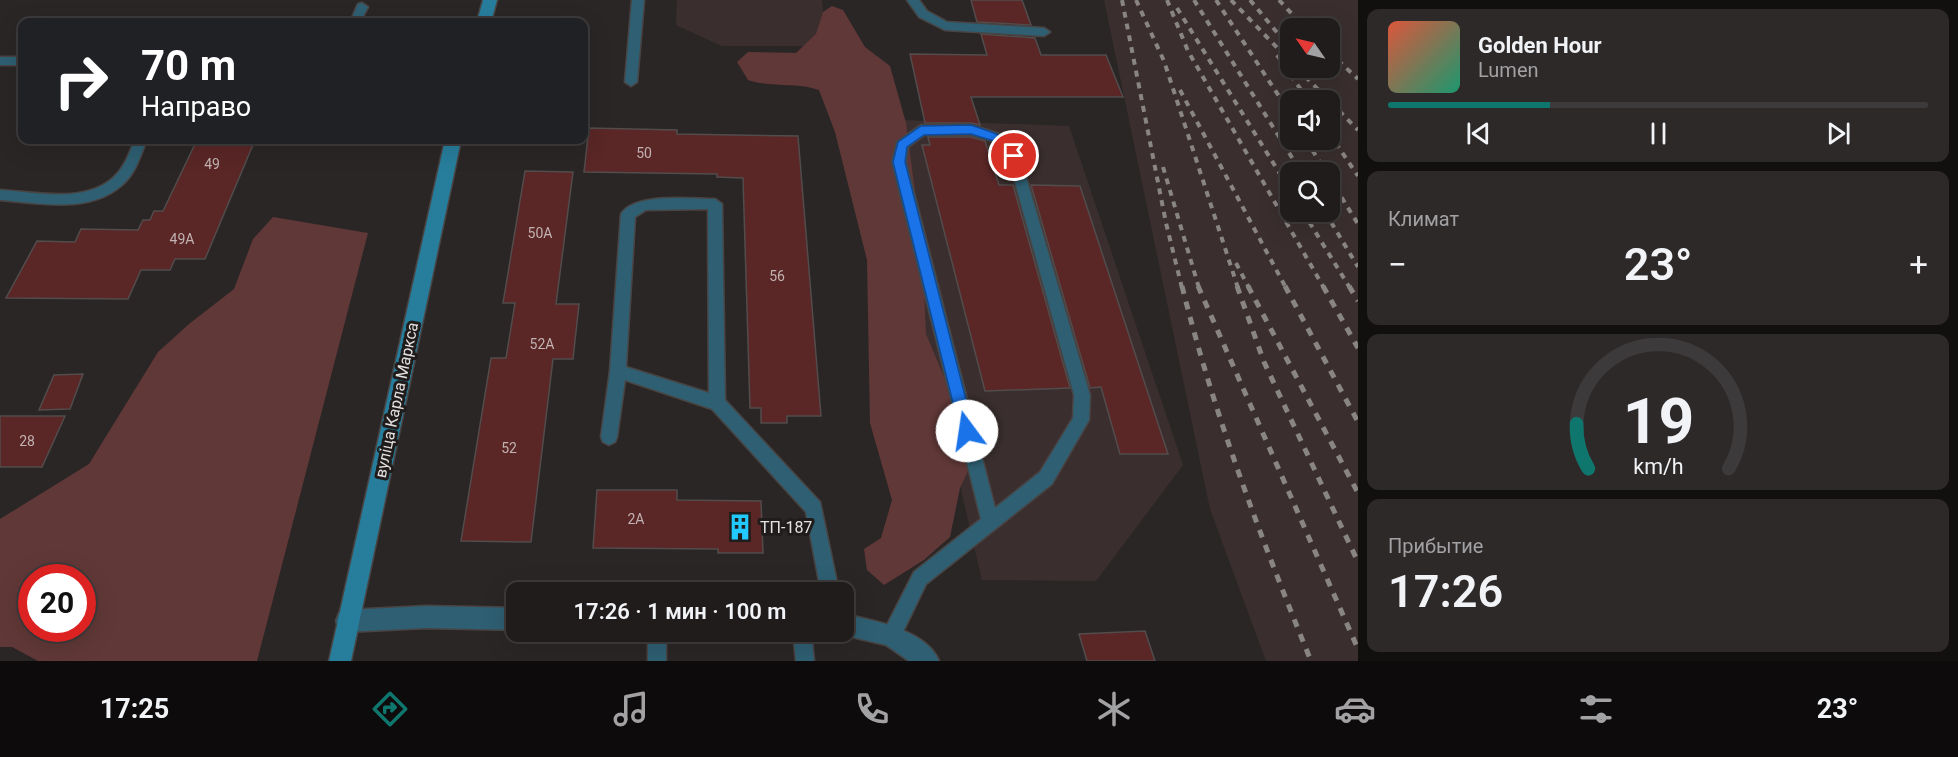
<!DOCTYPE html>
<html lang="ru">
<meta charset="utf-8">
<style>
:root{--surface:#201c1c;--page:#2d2929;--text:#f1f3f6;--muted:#a2a1a3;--line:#3d3a3b;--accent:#0f766e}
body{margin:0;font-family:Roboto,sans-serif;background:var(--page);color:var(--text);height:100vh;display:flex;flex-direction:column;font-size:22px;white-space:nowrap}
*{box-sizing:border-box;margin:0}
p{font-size:20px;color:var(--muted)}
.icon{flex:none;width:33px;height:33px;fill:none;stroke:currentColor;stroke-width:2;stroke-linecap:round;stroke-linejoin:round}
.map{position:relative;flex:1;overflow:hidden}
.details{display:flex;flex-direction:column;gap:9px;padding:9px;background:#120f0f;width:600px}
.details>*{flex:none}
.banner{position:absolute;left:18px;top:18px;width:570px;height:126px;border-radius:12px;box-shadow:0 6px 24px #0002,0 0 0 2px var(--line);background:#202124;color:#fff;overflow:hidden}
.needle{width:39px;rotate:304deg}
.tools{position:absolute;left:1280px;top:18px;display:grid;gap:12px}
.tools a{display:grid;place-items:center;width:60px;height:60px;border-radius:12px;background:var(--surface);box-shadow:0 6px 24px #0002,0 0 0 2px var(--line);font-size:30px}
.speed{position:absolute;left:18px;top:564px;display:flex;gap:12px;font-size:30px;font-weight:700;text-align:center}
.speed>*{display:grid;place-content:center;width:78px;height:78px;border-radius:50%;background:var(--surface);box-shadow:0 6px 24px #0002,0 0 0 2px var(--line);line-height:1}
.speed .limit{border:9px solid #d22;background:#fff;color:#111}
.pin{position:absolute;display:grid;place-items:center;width:51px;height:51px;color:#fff;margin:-26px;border:3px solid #fff;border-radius:50%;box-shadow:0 2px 6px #0007}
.me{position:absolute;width:66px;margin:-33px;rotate:346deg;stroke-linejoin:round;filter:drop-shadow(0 0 4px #0008)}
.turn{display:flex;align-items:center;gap:21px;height:126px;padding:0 24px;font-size:27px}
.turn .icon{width:78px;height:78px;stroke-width:2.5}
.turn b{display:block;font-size:42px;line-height:51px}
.big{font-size:45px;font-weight:600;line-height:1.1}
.details .widget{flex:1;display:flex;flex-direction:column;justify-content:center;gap:9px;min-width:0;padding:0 21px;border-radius:12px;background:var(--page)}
.details .dial{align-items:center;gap:0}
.dial svg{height:156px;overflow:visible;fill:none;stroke:var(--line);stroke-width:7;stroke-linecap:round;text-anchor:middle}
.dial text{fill:var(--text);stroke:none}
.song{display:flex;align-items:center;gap:18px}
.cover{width:72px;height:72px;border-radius:9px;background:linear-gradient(135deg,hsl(10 70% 55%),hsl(160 70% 35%))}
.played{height:6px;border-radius:3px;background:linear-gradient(90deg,var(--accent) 30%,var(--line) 30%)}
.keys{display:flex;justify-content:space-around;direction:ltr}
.heat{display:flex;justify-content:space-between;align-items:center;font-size:33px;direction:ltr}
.trip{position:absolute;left:506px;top:582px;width:348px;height:60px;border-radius:12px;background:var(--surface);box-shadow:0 6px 24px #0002,0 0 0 2px var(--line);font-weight:600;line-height:60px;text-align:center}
.tabs{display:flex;height:96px;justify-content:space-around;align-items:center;background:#0d0b0b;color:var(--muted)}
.tabs .icon{width:42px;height:42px}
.tabs .current{color:var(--accent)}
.tabs b{font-size:27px;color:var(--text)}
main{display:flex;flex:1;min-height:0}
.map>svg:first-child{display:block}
.built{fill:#3a2f2e;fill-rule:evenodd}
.green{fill:#603837;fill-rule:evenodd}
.building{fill:#5a2626;stroke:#524c4c;stroke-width:1.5}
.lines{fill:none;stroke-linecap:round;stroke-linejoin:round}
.lane-casing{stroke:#494444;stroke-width:3}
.street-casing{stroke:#494444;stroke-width:3}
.secondary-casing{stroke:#494444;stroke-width:3}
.lane{fill:#2e5f72;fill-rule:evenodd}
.street{fill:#2e5f72;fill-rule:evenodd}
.secondary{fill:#277e9c;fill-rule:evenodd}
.rail-far1{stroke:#898585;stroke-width:4;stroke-dasharray:6 6;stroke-linecap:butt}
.rail{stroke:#898585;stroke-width:5;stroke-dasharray:8 8;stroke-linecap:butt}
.route{fill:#1a73e8;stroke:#114b97;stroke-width:1.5}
.labels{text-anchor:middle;stroke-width:6;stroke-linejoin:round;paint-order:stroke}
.number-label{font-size:14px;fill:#c2b2b2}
.street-label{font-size:16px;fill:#e4e1e1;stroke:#211c1c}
.poi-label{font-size:16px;fill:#e4e1e1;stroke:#211c1c;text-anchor:start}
</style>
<main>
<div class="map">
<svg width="1358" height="661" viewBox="0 0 1358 661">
<rect width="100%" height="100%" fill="#2b2626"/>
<g class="built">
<path d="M677,0h145l4,46h-104l-46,-21z"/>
<path d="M1104,0h254v661h-92l-56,-152zM1290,28h39v40h-39zM1290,100h39v40h-39zM1290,172h39v40h-39z"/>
<path d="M875,119l194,7 114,339 -87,116 -114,-1z"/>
</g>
<g class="green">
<path d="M832,6l11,4 22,37 25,19 16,57 16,122 4,89 29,69 13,68 -8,17 -10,49 -26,23 -40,25 -17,-15 -3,-21 17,-11 11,-38 -22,-77 -3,-163 -32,-128 -16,-42c-23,-8 -48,-2 -71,-10l-11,-18 11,-10 48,1 20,-19 7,-22z"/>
<path d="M273,217l95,16 -111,428h-219l-26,-14h-12v-128l89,-55 69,-112 31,-28 45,-35 19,-50zM32,578h50v50h-50z"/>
</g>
<g class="building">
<path d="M971,0h51l9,25 -54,-3z"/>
<path d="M981,34l54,4 6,17h65l17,42h-152l9,28 -9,-2h-46l-15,-69 77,1z"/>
<path d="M589,128l88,2v4l121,2 23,280h-34v7h-26v-15h-11l-7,-230 -26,-1v-3l-133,-2z"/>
<path d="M928,137h43l14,4 14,44h14l57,203 -85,3 -63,-246h8z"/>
<path d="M197,140h58l-50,119h-30l-5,11h-29l-13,29 -122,-1 31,-57 38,1 6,-13 57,1 5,-10h7l4,-9h9z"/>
<path d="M525,171l48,1 -17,132h23l-6,55h-20l-22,183 -70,-1 30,-183h15l9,-55h-12z"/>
<path d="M1031,185l49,1 88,268h-48l-19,-67 -11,1z"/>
<path d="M83,374l-13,35 -31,1 15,-35z"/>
<path d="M0,416h65l-23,51h-42z"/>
<path d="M597,490h80v10l84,1 2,52h-45v-4l-125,-1z"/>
<path d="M1145,631l10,30h-68l-8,-27z"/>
</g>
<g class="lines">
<g class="lane-casing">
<g id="lane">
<path d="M632,0h12l-7,82 -6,4 -6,-4z"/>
<path d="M907,0h12l8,11 20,11 97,6 6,4 -6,4 -99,-6 -26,-13z"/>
<path d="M362,3l6,4 -8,15h-10l8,-18z"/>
<rect x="0" y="57" width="22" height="8"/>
<path d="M921,125h50l35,11 13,17 71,242 -1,25 -37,64 -126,100 -28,58 -7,2 -7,-2 -2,-7 32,-63 67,-53 -89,-357 5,-20zM924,135h47l26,7 11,15 66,238 -1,23 -33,54 -45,36 -89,-346 2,-15z"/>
<path d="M135,140h12c-7,16 -11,33 -25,45 -32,29 -83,18 -122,15v-10c35,2 85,14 114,-13 11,-10 15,-24 21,-37z"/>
<path d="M715,199l7,5 3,196 95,102 19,90h-18l-15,-80 -94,-103 -87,-29 -8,57 -2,5 -6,3 -6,-3 -2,-5 9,-66 11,-157c14,-22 71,-15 94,-15zM708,209l1,184 -83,-26 9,-150 11,-7z"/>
<rect x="648" y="632" width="18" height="29"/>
<path d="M793,632h18l3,29h-18z"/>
</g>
</g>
<g class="street-casing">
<g id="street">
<path d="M426,606l90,2v22l-90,-2 -79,4 -8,-3 -3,-8 3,-8 8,-3z"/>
<path d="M843,614c29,6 84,16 96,47h-30l-23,-16 -51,-12 8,-1z"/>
</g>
</g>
<g class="secondary-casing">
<g id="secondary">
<path d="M483,0h14l-6,22h-14z"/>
<path d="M445,140h16l-110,521h-22z"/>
</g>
</g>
<use href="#lane" class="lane"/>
<use href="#street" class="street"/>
<use href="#secondary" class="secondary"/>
<g class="rail-far1">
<path d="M1122,0l44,223 16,65"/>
<path d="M1136,0l28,61 74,227"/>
<path d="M1167,0l21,51 136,237"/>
<path d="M1194,0l107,172"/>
<path d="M1216,0l74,113"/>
<path d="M1231,0l59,61"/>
<path d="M1250,0l40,48"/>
<path d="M1279,0l26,28"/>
<path d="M1177,8l113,182"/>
<path d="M1329,52l29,27"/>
<path d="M1277,55l31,45"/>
<path d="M1297,68l61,62"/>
<path d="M1180,90l106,198"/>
<path d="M1329,133l29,43"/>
<path d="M1306,140l20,32"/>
<path d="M1163,167l36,121"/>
<path d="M1329,177l29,47"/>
<path d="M1303,212l47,76"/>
<path d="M1325,212l33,55"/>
<path d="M1236,263l13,25"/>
</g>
<g class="rail">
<path d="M1182,286c32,129 79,252 129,375"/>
<path d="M1198,286l160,363"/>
<path d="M1237,286l27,76 94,200"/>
<path d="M1248,286l110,207"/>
<path d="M1285,286l73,136"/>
<path d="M1323,286l35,62"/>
<path d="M1349,286l9,15"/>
</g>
</g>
<path class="route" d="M971,125c14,5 52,14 47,34h-8l-13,-17 -26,-8 -47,1 -17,12 -2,15 69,269 -7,7 -7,-7 -67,-269 5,-20 23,-16z"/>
<defs>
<g id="building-bare" transform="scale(2.07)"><path d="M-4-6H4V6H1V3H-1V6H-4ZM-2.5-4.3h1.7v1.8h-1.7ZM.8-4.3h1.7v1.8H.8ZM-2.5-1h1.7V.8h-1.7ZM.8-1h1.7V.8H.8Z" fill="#22c9fe" stroke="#211c1c" stroke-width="2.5" paint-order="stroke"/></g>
</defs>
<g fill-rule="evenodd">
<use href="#building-bare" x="740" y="527"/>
</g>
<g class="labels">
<g class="number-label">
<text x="644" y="158">50</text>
<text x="212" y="169">49</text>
<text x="540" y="238">50А</text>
<text x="182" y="244">49А</text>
<text x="777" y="281">56</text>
<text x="542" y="349">52А</text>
<text x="27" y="446">28</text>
<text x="509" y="453">52</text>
<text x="636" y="524">2А</text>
</g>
<g class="street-label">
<text transform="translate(396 400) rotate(-78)" y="6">вуліца Карла Маркса</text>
</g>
<g class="poi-label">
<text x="760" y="533">ТП-187</text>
</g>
</g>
</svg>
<div class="tools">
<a><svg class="needle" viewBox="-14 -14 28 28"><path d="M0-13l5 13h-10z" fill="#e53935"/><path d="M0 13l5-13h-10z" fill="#a2a1a3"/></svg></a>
<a><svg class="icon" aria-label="sound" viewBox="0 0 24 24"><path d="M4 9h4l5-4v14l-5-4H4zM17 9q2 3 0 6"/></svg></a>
<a><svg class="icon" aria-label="search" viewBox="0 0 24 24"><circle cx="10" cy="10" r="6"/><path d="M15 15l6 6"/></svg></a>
</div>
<div class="speed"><div class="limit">20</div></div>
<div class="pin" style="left:1014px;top:156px;background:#d93025"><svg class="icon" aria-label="arrive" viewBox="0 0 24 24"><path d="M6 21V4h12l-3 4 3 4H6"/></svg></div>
<svg class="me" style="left:967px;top:431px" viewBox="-20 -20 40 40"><circle r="19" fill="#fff"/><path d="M0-13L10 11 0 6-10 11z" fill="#1a73e8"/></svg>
<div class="trip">17:26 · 1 мин · 100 m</div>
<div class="banner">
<div class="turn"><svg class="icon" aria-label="right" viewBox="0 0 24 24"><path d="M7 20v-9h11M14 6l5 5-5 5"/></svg><div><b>70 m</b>Направо</div></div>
</div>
</div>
<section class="details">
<div class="widget">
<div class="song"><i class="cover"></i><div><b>Golden Hour</b><p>Lumen</p></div></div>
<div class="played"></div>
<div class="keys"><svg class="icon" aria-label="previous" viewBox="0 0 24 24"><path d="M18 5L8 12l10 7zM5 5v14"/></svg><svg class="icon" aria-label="pause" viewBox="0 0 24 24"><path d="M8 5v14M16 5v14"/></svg><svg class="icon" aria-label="next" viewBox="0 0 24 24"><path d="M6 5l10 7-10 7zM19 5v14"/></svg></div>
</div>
<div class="widget"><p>Климат</p>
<div class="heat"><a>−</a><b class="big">23°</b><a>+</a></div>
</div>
<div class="widget dial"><svg viewBox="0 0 100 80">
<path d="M14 69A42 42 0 1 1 86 69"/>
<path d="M14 69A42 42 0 0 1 8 46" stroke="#0f766e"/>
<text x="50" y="56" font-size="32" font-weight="700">19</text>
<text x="50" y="72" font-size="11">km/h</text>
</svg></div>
<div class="widget"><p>Прибытие</p><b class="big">17:26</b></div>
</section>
</main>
<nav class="tabs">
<b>17:25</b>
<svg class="icon current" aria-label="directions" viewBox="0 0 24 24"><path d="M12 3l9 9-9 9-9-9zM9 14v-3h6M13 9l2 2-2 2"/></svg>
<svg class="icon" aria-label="music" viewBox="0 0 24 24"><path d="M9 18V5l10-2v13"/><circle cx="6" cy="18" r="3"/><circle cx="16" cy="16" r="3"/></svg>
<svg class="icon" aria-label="phone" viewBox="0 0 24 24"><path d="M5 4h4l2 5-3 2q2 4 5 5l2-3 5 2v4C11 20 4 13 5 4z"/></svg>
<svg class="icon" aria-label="climate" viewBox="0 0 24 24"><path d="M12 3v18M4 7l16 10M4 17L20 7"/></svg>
<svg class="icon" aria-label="car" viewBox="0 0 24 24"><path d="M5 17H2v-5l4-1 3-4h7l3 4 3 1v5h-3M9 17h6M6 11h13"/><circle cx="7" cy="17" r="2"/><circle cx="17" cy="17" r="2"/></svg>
<svg class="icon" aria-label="filters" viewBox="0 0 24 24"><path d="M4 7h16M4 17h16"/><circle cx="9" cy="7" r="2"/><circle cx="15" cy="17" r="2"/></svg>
<b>23°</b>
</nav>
